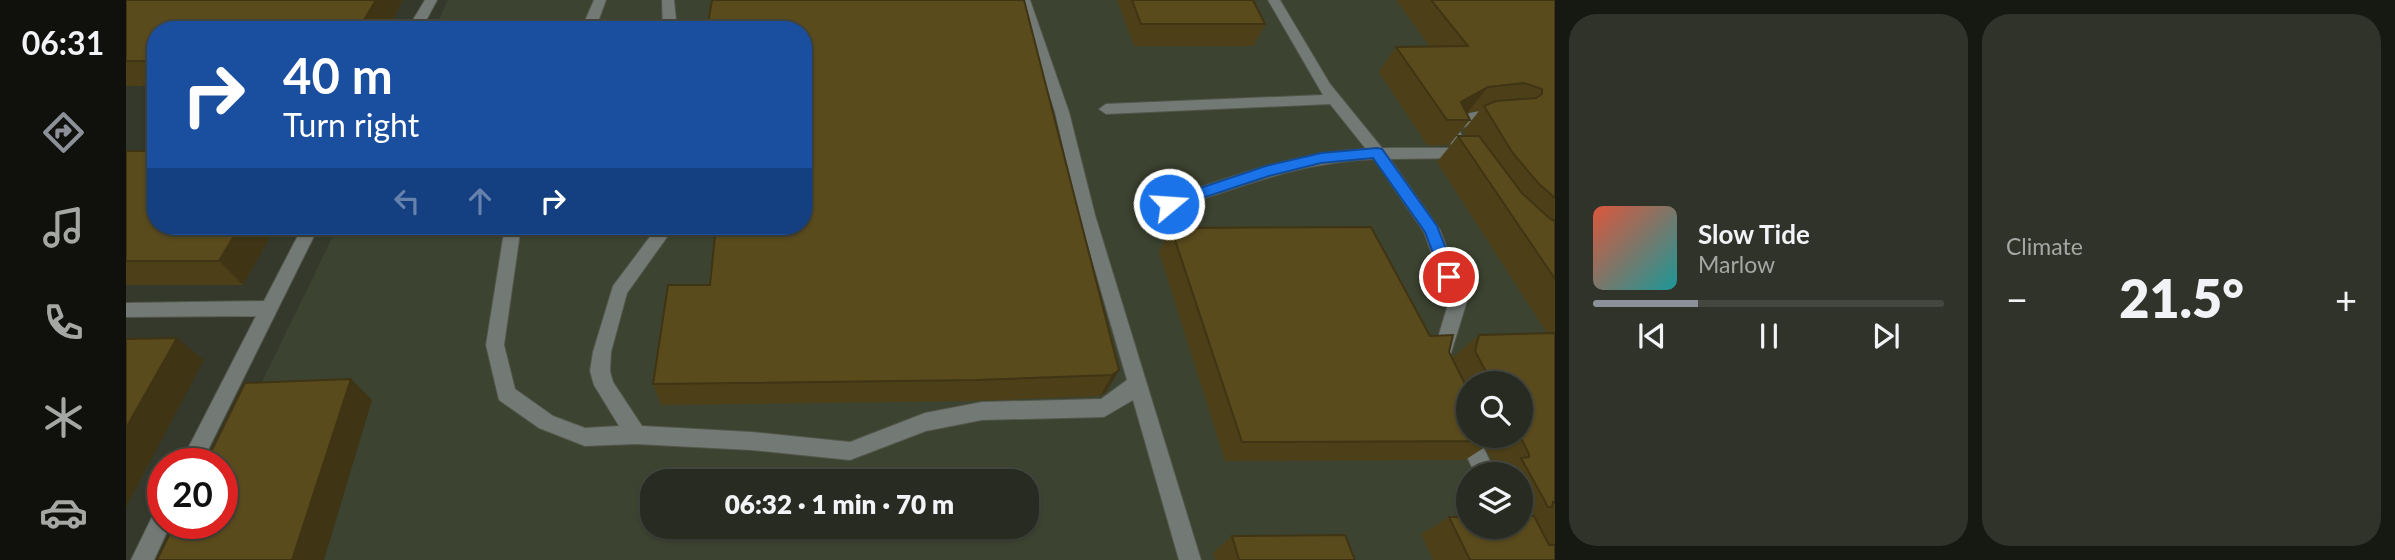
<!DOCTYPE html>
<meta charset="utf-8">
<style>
:root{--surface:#282b21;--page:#30332a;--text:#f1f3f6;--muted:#a5a7a5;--line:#44473f;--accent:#8c9099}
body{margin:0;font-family:Lato,sans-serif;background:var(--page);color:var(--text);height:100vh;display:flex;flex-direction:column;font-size:26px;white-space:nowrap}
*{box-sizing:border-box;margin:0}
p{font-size:23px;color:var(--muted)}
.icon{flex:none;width:38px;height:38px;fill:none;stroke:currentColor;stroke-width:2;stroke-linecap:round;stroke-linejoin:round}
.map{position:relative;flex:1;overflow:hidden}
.panel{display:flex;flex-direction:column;gap:14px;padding:14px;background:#161812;width:840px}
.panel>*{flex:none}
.hud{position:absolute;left:21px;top:21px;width:665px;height:214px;border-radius:28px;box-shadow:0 2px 5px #0004,0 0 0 2px var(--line);background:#1a4fa0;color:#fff;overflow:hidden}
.tools{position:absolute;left:1330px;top:371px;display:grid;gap:14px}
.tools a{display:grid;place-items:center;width:77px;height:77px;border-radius:50%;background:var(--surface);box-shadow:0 2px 5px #0004,0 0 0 2px var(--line);font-size:35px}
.speed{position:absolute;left:21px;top:448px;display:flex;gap:14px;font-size:35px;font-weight:700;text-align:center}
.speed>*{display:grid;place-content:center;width:91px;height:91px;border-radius:50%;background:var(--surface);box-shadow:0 2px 5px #0004,0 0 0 2px var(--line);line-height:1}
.speed .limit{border:10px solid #d22;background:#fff;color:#111}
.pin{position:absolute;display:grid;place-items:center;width:60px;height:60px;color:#fff;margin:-30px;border:4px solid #fff;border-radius:50%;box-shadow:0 2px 7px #0007}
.me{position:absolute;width:77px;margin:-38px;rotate:72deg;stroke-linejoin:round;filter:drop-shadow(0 0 5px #0008)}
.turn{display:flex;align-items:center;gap:24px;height:147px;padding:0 21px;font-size:32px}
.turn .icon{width:91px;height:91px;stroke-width:2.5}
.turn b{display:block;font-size:49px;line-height:60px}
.lanes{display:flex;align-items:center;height:66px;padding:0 21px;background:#0003;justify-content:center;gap:35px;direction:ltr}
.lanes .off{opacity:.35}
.big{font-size:52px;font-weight:800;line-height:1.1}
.panel .widget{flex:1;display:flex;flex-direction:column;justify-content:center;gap:10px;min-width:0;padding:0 24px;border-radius:28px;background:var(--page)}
.song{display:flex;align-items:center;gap:21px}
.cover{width:84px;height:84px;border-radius:10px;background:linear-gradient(135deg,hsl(10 70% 55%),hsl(180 70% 35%))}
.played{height:7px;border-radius:4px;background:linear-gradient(90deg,var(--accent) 30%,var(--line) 30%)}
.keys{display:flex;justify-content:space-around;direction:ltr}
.heat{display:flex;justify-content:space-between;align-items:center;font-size:38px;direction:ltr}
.panel .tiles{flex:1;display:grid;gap:14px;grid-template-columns:repeat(2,1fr)}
.trip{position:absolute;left:514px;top:469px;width:399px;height:70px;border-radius:28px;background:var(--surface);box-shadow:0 2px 5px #0004,0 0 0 2px var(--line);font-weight:800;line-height:70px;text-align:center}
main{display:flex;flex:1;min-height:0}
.tab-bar{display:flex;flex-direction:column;width:126px;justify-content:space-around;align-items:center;background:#10110d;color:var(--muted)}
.tab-bar .icon{width:49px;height:49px}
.tab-bar .active{color:var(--accent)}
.tab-bar b{font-size:32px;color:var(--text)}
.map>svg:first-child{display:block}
.built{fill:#3d4331;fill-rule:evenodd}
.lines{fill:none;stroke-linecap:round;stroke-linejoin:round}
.minor-casing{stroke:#53564a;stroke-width:2}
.minor{fill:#737a75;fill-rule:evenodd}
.wall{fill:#4d4019;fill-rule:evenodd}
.shaded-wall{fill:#3f3414}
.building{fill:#5a4b1d;stroke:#3f3414;stroke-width:2}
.route{fill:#1a73e8;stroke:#114b97;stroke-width:2}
</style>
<main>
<nav class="tab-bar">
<b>06:31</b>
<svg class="icon active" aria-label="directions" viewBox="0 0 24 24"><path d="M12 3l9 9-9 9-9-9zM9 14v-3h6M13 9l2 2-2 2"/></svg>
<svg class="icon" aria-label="music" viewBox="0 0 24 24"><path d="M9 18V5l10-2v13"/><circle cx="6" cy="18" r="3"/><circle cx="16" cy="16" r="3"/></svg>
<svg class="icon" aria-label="phone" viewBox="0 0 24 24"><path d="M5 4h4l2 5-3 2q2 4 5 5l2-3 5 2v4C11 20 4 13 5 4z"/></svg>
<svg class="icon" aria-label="climate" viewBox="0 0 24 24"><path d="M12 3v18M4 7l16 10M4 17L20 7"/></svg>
<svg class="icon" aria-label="car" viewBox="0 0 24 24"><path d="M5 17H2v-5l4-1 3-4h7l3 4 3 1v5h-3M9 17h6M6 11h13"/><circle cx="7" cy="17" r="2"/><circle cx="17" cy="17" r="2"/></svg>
</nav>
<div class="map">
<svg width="1429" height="560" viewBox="0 0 1429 560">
<rect width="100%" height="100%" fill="#35392c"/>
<path class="built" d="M322,0h1039l68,79v481h-1380l47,-37v-59l116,-238h465v-196h-369zM1342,383h53v53h-53zM1342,474h53v53h-53zM527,481h374v46h-374z"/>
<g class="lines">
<g class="minor-casing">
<g id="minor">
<path d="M299,0h12l-16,30h-14z"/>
<path d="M468,0h12l-11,30h-14z"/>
<path d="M536,0h12l3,30h-14z"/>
<path d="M892,0h12l39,112 26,103 106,345h-22l-46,-160 -29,17 -122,3 -56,11 -76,29 -99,-10 -115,-6 -51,2 -46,-18 -40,-28 -13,-55 19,-119h16l-17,119 11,44 38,27 32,12 34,-2 -25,-41 -4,-14 3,-19 20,-66 45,-60h17l-48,67 -16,59 -1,19 3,11 29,44 109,6 99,10 75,-29 57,-11 119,-3 26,-19 -48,-165 -24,-103z"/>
<path d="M1142,0h12l50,84 52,64h71l-10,-19c11,-14 48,-26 61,-12 -10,10 -31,3 -45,13l12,24 -3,4 -78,1 50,71 27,71 -19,62 -7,2 -7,-2 -2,-6 17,-56 -25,-69 -50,-73c-80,4 -131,28 -205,51l-8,-6 2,-4c67,-23 132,-48 203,-51l-36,-45 -224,10 -7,-5 7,-5 217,-9z"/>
<path d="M177,226h16l-118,238h-21l76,-148 -130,1v-14l138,-2z"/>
<path d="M1340,424l2,12h10l18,38h-21l-19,-41 3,-6z"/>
<path d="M37,508v15h8l-17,37h-23l24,-49z"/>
</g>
</g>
<use href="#minor" class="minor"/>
</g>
<g class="wall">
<path d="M0,0h277l-16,30h-231v56h-30z"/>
<path d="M586,0h312l95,370 -12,21 -7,5 -129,5 -310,4 -8,-21 15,-99h42l6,-59h87v-196h-94l-1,-7z"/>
<path d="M991,0h136l12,24 -11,22h-120z"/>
<path d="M1270,0h159v560h-122l-12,-26 28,-17 72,10v-53h-27l4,-2 -13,-25 -20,13 -240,1 -66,-209 12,-24 259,108 19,16 4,7v-2l26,-22 68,-2 -110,-171 21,-26h8l-3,-5 16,-20 -13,2 4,7 -21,25h-22l-48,-73 17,-25h34zM1342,383h53v53h-53z"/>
<path d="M0,151h18l12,75h120l-33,59h-117z"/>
<path d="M1106,536l123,24h-140l-2,-7z"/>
</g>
<g class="shaded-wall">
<path d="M250,0h27l-16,30h-29z"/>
<path d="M1362,87l-20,25 -15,8 8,-18z"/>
<path d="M114,226h36l-33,59 -24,-24z"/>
<path d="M51,338l27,22 -78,147v-79z"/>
<path d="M993,370l-12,21 -7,5 12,-21z"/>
<path d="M225,379l21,21 -48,160h-32z"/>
</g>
<g class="building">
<path d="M0,0h250l-18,30h-202v31h-30z"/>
<path d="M586,0h312l95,370 -7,5 -135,5 -324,4 15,-99h42l6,-59h87v-196h-67l1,-7h-29z"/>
<path d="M1006,0h121l12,24h-124z"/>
<path d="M1305,0h124v198l-17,-15 -26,-31 -28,-46 12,-5 40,-3 6,-4v-5l-18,-6 -36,4 -27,15 9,18h-23l-51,-73 72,-1z"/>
<path d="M30,135v91h84l-21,35h-93v-110h18z"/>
<path d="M1332,136h21l43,57 27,25 6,3v58z"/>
<path d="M1245,227l59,109 23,-1 -4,17 19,38v46h24l3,5 -253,1 -71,-214z"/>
<path d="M1429,333v170l-2,-1 -1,5h-4l-27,-49 8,-1v-3l-9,-18h1v-53h-29l-17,-32 4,-16z"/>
<path d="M51,338l-51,90v-89z"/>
<path d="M225,379l-59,181h-135l18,-37h47v-59h-17l40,-81z"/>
<path d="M1395,516h13l15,29h6v15h-85l-21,-43h19v10h53z"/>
<path d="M1219,535l10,25h-116l-7,-24z"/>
</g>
<path class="route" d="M1251,148l5,1 55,77 20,51 -2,5h-11l-19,-50 -52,-74 -52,5 -52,13 -100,33 -7,-5 2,-4 102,-34 55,-13z"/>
</svg>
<div class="tools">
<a><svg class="icon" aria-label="search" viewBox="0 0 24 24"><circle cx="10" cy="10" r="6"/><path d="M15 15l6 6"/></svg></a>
<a><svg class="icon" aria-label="layers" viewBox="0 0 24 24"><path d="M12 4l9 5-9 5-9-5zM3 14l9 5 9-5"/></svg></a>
</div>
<div class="speed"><div class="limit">20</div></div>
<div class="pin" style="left:1323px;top:277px;background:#d93025"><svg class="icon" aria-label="arrive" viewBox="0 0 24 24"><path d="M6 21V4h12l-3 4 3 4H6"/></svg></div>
<svg class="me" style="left:1043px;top:204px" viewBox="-20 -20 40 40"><circle r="17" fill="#1a73e8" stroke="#fff" stroke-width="3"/><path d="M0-11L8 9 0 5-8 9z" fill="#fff"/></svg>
<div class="trip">06:32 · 1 min · 70 m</div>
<div class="hud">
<div class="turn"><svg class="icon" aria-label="right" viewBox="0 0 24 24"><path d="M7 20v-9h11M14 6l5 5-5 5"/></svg><div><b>40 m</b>Turn right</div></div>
<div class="lanes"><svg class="icon off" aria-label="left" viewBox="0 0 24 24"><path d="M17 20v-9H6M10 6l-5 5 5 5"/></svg><svg class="icon off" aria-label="ahead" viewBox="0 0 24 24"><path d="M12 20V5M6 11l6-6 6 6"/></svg><svg class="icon" aria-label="right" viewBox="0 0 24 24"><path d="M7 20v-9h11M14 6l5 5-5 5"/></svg></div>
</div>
</div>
<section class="panel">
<div class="tiles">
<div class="widget">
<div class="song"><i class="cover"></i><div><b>Slow Tide</b><p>Marlow</p></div></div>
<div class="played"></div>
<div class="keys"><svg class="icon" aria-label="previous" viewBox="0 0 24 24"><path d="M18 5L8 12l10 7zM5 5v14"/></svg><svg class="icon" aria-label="pause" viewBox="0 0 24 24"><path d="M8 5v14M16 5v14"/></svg><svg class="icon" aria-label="next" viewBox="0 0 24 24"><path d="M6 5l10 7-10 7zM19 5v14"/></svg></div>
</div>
<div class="widget"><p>Climate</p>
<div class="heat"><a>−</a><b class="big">21.5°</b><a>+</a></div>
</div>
</div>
</section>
</main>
